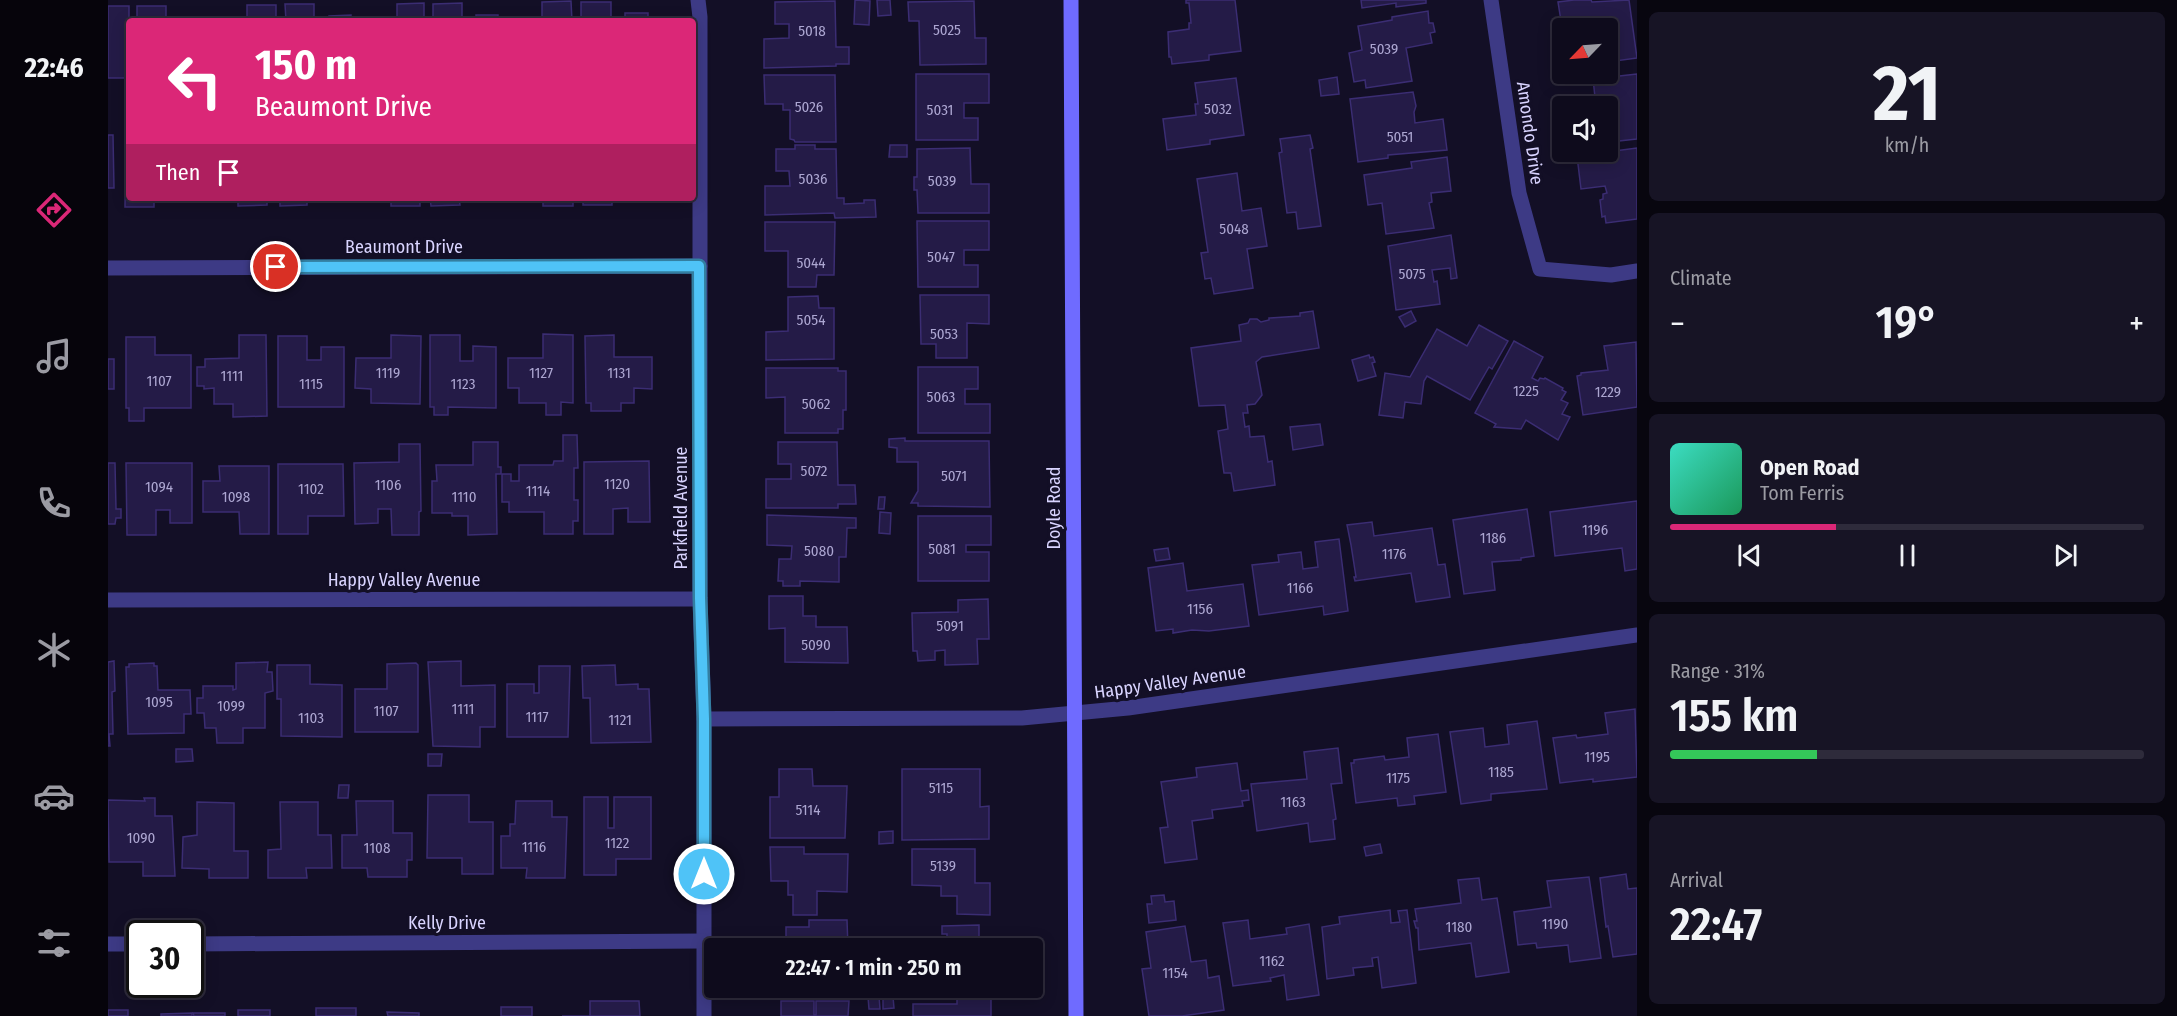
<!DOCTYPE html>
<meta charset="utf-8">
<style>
:root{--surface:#0e0b1c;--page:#171425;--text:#f1f3f6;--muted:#9b9ba3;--line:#2e2b3b;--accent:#db2777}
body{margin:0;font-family:"Fira Sans Condensed",sans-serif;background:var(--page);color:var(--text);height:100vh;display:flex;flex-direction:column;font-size:22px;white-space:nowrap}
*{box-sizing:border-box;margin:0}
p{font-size:20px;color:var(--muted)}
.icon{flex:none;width:33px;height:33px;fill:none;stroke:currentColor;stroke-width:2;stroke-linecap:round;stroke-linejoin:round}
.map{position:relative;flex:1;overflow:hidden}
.drawer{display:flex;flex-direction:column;gap:12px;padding:12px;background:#08060f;width:540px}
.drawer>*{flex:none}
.top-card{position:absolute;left:18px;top:18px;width:570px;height:183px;border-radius:6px;box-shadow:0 3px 15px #0003,0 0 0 2px var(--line);background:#db2777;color:#fff;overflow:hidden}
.needle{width:39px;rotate:245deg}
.controls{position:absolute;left:1444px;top:18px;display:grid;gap:12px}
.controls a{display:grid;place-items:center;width:66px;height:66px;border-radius:6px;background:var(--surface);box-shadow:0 3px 15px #0003,0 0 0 2px var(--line);font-size:30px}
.speed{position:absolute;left:18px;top:920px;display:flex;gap:12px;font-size:30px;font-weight:700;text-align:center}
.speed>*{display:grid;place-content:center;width:78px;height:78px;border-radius:50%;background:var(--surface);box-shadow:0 3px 15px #0003,0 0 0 2px var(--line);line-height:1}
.speed .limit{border:3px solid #111;border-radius:9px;background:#fff;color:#111}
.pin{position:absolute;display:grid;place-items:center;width:51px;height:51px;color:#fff;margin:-26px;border:3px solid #fff;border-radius:50%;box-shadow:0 2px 6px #0007}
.me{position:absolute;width:66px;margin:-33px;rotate:0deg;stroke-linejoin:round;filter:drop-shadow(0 0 4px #0008)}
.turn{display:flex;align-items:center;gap:21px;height:126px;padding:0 30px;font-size:27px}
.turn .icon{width:78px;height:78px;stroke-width:2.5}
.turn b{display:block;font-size:42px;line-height:51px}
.then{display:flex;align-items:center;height:57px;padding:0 30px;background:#0003;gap:12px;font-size:22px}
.big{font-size:45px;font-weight:600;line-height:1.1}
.drawer .widget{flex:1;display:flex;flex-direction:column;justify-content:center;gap:9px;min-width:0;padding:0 21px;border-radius:9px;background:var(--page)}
.drawer .dial{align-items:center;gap:0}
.dial b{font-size:78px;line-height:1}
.song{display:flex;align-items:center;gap:18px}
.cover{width:72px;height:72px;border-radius:9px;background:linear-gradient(135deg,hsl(170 70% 55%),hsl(150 70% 35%))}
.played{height:6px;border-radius:3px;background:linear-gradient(90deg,var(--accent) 35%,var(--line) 35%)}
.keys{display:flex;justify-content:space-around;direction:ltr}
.heat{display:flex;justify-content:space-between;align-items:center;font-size:33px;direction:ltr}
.charge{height:9px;border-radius:4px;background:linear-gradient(90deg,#34c759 31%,var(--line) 0)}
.trip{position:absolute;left:596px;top:938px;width:339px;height:60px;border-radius:6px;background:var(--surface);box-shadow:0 3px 15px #0003,0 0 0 2px var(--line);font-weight:600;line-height:60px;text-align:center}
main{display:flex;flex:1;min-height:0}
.dock{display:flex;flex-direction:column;width:108px;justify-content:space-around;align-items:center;background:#06040b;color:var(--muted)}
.dock .icon{width:42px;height:42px}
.dock .current{color:var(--accent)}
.dock b{font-size:27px;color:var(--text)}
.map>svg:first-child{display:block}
.building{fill:#241b47;stroke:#3b2d73;stroke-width:1.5}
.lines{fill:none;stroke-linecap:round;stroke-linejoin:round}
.minor{stroke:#3d3a85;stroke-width:15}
.secondary{stroke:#6f6bff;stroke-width:15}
.route-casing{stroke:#337fa1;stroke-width:15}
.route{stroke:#4fc3f7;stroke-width:10}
.labels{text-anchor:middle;stroke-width:6;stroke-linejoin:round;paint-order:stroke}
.number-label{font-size:15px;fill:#aca6d1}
.street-label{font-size:18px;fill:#d9d4ff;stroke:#130f26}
</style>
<main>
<nav class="dock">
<b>22:46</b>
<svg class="icon current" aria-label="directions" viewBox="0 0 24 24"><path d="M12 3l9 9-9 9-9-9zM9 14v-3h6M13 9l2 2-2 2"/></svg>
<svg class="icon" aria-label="music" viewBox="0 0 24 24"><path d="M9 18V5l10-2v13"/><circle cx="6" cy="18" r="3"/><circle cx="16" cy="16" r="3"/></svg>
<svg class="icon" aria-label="phone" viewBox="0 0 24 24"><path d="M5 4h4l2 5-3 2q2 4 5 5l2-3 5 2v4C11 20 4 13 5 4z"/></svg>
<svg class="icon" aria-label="climate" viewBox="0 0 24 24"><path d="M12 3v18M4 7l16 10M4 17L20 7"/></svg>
<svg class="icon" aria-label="car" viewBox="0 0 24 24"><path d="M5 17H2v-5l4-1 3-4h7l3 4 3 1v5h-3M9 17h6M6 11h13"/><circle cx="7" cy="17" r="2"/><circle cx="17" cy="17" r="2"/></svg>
<svg class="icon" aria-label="filters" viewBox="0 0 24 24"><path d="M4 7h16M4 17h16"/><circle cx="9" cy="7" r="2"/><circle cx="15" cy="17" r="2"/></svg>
</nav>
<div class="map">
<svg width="1529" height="1016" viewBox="0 0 1529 1016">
<rect width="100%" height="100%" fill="#130f26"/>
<g class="building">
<path d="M747,0l15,1 -1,24 -15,-1z"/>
<path d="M769,0h13l1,15 -13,1z"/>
<path d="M1078,0h49l6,51 -32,4v5l-37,4 -1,-7h-2l-1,-25 21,-3v-6h2l-2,-20h-3z"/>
<path d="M1253,0h65v3l-30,4v-4l-34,5z"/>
<path d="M1466,0h17l1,2 37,-2 8,58 -29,4v-34h-45v6l-5,-32z"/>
<path d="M463,1l1,20h-30v-19z"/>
<path d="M727,1l1,46h13v17h-13v2l-72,2v-29l25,-1v-14h-14v-22z"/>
<path d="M866,1l1,37h11v26l-66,1 -1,-44h-10l-1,-19z"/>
<rect x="473" y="2" width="30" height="19"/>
<path d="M316,3v18h-27v-17z"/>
<path d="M354,3v18h-29v-17z"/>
<path d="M177,4h29v17h-28z"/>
<rect x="139" y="5" width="29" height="16"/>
<rect x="0" y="6" width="21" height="72"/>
<rect x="29" y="6" width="29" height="15"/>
<path d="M1320,11l1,12h4l2,9 -5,1 2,10 -26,5 6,33 -46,7 -1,-8 -11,2 -5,-29 13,-3 -4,-24 34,-6v-3z"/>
<rect x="517" y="13" width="23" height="8"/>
<path d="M243,15v6h-22v-5z"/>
<rect x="368" y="15" width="22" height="6"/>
<rect x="73" y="17" width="22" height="4"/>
<path d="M808,74h73v29h-25v15h14v22h-62z"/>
<path d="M1529,74v65l-27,3v3h-2v-39h-12l-3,-27z"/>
<path d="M656,75h71l1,67h-41l-1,-2 -4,-1v-29h-7v-6h-18z"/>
<path d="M1229,77l2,17 -18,2 -2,-16z"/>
<path d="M1128,78l8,57 -34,5v4l-43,6 -4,-31 33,-4 -1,-11h3l-3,-21z"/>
<path d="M1305,92l3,14 -2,6 1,11 28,-4 4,31 -59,5v3l-30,4 -8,-63z"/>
<path d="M0,135h5l1,53h-6z"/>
<path d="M18,135h3v63h25v9h-29z"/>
<path d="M1202,135l3,13 -3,1 11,77 -23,3 -2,-17 -9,1 -8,-60 3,-1 -2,-13z"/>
<path d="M687,145h20v4h21l1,49h7v6l20,-1v-3h11l1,17 -41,1 -1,-5 -69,2v-29h25l-1,-15h-13v-22h19z"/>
<path d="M782,145h17v12h-18z"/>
<path d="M862,148l1,36h18v29h-71l-1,-23h-3v-13h3v-28z"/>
<path d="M1529,148v71l-31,4 -1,-7 -3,1 -2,-17 3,-1v-5l4,-1 -2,-7 -24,3 -4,-33z"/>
<path d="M1339,157l4,34 -20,2 1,9 -3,1 5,25 -48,6 -4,-31 -14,2 -4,-30 48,-7 -1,-6z"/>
<path d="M1129,173l5,38 19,-3 6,38 -20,3 6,39 -39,6 -3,-16 -6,1 -4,-26 7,-1 -11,-73z"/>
<path d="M130,198h29v7l-29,1z"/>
<path d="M172,198h27v7l-27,1z"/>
<rect x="283" y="198" width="29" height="8"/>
<path d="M322,198h29l1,7 -29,1z"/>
<rect x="435" y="198" width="30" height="8"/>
<rect x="475" y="198" width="29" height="7"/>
<path d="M809,221h72v29h-25v15h14v22h-60z"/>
<path d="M657,222h70l-1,53h-17l-1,12h-28v-36h-23z"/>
<path d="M1343,235l6,43 -6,1 -1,-11 -18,2 2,12 3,-1 3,23 -44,6 -8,-64z"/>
<path d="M812,295h69v29l-22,-1v35h-31v-14h-15z"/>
<path d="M710,296l1,12h15v51l-68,1v-28l22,-1v-34z"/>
<path d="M1205,311l6,37 -57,9 -6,5 6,33 -7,9 -8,1 1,8h-5l2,14 4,-1 1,11 14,-1 4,26 4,-1 3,24 -41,6 -3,-18h-7l-6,-42 10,-2 -3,-24 -26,1 -8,-58 50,-7 -2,-16 9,-2 2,-4h7l4,3 8,-2v-2l31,-2v-3z"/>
<path d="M1303,311l5,10 -11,6 -6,-10z"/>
<path d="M1371,325l29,16 -16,28 -3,-2 -19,33 -43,-24 -3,5 -3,23 -16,-2 -2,16 -24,-3 6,-42 25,4 27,-48 30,17z"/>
<path d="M435,334l30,1v68l-12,-1v13h-15v-12h-27v-15h-11v-30h35z"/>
<path d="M131,335h27l1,81 -34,1v-13h-19v-16l-10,1v-3h-7v-19h8v-8l34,-1z"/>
<path d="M283,335l30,1 -1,68 -49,-1v-14l-16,-1 1,-30h35z"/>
<path d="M322,335h30v26h13v-15l23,1v61l-48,-1v8h-14v-8h-4z"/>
<path d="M506,335v22h38v32l-18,-1v15h-13v8h-30v-8h-5l-1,-67z"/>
<path d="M170,336h29v24h14v-13h23v60h-66z"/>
<path d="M18,337h29v18h36v53h-47v13h-15v-13h-3z"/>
<path d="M1406,341l29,16 -11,21 6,3 2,-3 4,1 1,-1 18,10 -1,2 4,2 -5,8 7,3 -6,11 8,3 -12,23 -32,-20 -5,9 -27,-2 2,-3 -21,-11z"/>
<path d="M1528,342l1,65 -54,8 -6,-39 4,-1v-2l27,-3 -4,-24z"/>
<path d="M1261,355l1,3 3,-1 2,5 -3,1 4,13 -18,5 -6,-21z"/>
<rect x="0" y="359" width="6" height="30"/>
<path d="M810,367h60v22h-13v15h25v29h-72z"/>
<path d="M658,368h72v3h8v39h-3v19h-5v4h-53v-36l-19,1z"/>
<path d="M1212,424l3,21 -30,5 -3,-23z"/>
<path d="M455,435h14l1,33h-4v32h4v21h-5v13h-29v-22h-35v-10h-7v-28h9v7h8v-16h34l1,-4h9z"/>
<path d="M797,438v3h84l1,66 -72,-1v-3h-7l7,-12v-29h-21v-14l-8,-1v-8z"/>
<path d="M365,442h25v25h3v7h-5l1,60 -29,1v-19h-16v-3h-20v-32h5l-1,-16h37z"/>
<path d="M670,442h59l1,43h17l1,19h-18v4h-72v-29h25v-15h-13z"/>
<path d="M291,444h21l1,67 -2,1v23h-27l-1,-26h-13v14l-23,1 -1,-61 45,-1z"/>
<path d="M541,461l1,61h-22v-14l-15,1v25h-29v-72z"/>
<path d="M0,463h7l1,46h5v9h-5l-1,6h-7z"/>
<path d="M18,463h66v60h-22v-13h-14v25h-29z"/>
<path d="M170,464h65l1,52h-36v18h-30z"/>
<path d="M111,466h50v68h-29l-1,-22h-36v-31h17z"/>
<path d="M771,497h6l-1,12h-6z"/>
<path d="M1529,501v68l-12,2 -3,-23 -67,8 -5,-44z"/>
<path d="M1419,509l7,47 -13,2v2l-29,2 3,28 -31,4 -11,-74z"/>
<path d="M772,512l11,1 -1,21 -11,-1z"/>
<path d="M659,515l89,3v10h-9l-1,29h-7v25l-39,-1v5h-17v-5h-5l1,-22h12l1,-13 -25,-1z"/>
<path d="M810,516h73v29h-25v7h23v29h-71z"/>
<path d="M1264,522l2,14 58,-8 6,37 7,-1 5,33 -34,5 -5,-29 -56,8 -1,-4h2l-5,-32 -4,-20z"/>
<path d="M1231,539l9,72 -24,4 -1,-9 -64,9 -7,-50 27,-3 -1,-7 23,-3 2,17 15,-2 -3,-25z"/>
<path d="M1060,548l2,11 -14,2 -2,-11z"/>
<path d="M1075,563l4,28 56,-7 6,42 -40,5 -17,-1 -19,3v-4l-17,2 -8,-63z"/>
<path d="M661,596h34v20h13v11h31l1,36 -63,-1v-34l-16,1z"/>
<path d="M880,599l1,40h-12l1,25 -33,1v-15l-10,1v9l-17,1 -1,-10h-4l-1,-38 46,-1v-12z"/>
<path d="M6,661l1,30 -3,1 1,42h-4l1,12h-2v-84z"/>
<path d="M353,661v25l34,-1v42h-15v20l-47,-1 -5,-84z"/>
<path d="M160,662l-1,10h5l1,19 -8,2v35h-22v15h-26l-1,-15h-11l-1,-15h-7v-15h6v-12h30v4l3,-1v-26z"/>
<path d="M46,663v3h3l1,24h32l1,24h-7v19l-56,1 -2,-67h3v-3z"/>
<path d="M308,663l2,2v67h-63v-43h32v-25z"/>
<path d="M169,665h33v19l32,1v52l-61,-1v-37h-4z"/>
<path d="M507,665l1,20 22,-1v5h11l2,53 -60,1 -1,-45h-7l-1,-32z"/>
<path d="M431,666h31l-2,71h-61v-53h27v9h5z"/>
<path d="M1527,709l2,68 -44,5v-3l-33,4 -7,-45 23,-3 1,3 31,-4 -3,-21z"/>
<path d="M1429,721l10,68 -56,5v6l-30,4 -11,-72 33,-4 2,19 24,-3 -2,-19z"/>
<path d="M1330,734l8,58 -32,4 1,8 -17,2 -1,-8 -41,5 -5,-40h3v-3l30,-4 1,4 24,-3 -2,-19z"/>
<path d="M1230,748l4,35 -11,1 5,35 -3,1 2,19 -25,3 -2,-19 -51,8 -6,-47 56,-5 -3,-27z"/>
<path d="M68,749h16l1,12 -17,1z"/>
<path d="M320,754h14l-1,12h-13z"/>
<path d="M1129,763l4,28 7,-1 1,10 -7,1 1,5 -31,4 1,8 -21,3 5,38 -32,4 -5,-35 8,-1 -7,-45 36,-5 -1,-9z"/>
<path d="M671,769h33l1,17h34l-2,52h-75v-41h9z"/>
<path d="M794,769h78v38l9,-1v33l-87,1z"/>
<path d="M231,785h10l-1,13h-10z"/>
<path d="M320,795h41v27h24v52h-31v-16h-35z"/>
<path d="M476,797h24v31h6v-31h37v62h-35v16h-32z"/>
<path d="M36,798h11v18h17l3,60h-32v-14h-34l-1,-62 37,1z"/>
<path d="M248,801h37v32h19v27h-5v17h-39l-1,-9h-25v-33h15z"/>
<path d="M408,801h36v16h15l-2,61h-39l1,-10h-26v-32h9v-12h5z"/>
<path d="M89,802l37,1v48h14v27h-39v-9l-27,-1 1,-31 14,-2z"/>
<path d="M172,802h38v33h13l1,33h-26l1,10h-39v-28l13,-1z"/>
<path d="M785,831v12l-14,1v-12z"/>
<path d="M1272,844l2,9 -16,3 -2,-9z"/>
<path d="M662,847h34v7h44l-1,38 -30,-1v24h-24v-20h-5v-14h-17z"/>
<path d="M804,849h63v34h15v32l-33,-1v-18h-16v-10l-29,-1z"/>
<path d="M1518,874l2,15 9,-1v66l-24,3 -5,-31 -2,1 -6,-49z"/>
<path d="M1481,877l12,81 -31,4 -2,-17 -31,3 -1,-5 -18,2 -4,-33 37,-5 -4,-26z"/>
<path d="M1371,878l3,22 15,-2 12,74 -33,5 -5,-34 -52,7 -1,-22h-2l-2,-7h3l-2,-12 46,-6 -3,-23z"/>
<path d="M1056,895l1,7 9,-1 2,19 -27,3 -2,-19h5l-1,-8z"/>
<path d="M1282,910l1,13 9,-1 -2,-11 9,-1 9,73 -34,5 -4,-31 -6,1 1,8 -20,2 1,7 -27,4 -5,-52 18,-3 -1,-7z"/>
<path d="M701,920h38l1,28h-62v-21h23z"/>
<path d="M1140,920l2,19 37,-5 -1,-6 23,-4 10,71 -32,5 -3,-25 -14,3 1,3 -38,5 -10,-63z"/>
<path d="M871,925v23h-66v-9h34v-5h-5v-8z"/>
<path d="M1077,926l6,36 15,-2 2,18 11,-2 5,34 -42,6h-33l-7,-47 9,-1 -5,-36z"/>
<rect x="662" y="987" width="84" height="4"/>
<rect x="852" y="987" width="29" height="3"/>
<path d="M771,996l1,13h-11l-1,-12z"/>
<path d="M775,997h10l1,11 -11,1z"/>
<path d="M849,999h34v17h-78v-12h44z"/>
<path d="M482,1001h49l1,15h-78h28z"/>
<path d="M673,1001h33v14h2v-14h33l-1,15h-67z"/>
<rect x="393" y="1007" width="31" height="9"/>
<rect x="208" y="1008" width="40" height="8"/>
<rect x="0" y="1010" width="20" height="6"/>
<rect x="130" y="1010" width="32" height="6"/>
<path d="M279,1012l32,1v3h-31z"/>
<path d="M84,1013v3h-31v-2z"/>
<path d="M85,1013h32v3h-31z"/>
</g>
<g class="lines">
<g class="minor">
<path d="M590,0l2,17v582l4,120v297"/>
<path d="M1383,0l28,193 21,76 71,6 26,-4"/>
<path d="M0,268l592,-2"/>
<path d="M0,600l592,-1"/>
<path d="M596,719l318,-1 106,-10 509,-73"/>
<path d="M0,944h32"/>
<path d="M82,944l513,-3"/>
</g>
<path class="secondary" d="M963,0l5,1016"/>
</g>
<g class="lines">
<g class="route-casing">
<path id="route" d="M168,267l423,-1 1,332 4,121v155"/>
</g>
<use href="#route" class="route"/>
</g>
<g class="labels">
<g class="number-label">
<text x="839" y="35">5025</text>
<text x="704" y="36">5018</text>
<text x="1276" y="54">5039</text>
<text x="701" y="112">5026</text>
<text x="1110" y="114">5032</text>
<text x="832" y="115">5031</text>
<text x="1292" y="142">5051</text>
<text x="705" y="184">5036</text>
<text x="834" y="186">5039</text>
<text x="1126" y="234">5048</text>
<text x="833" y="262">5047</text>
<text x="703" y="268">5044</text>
<text x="1304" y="279">5075</text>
<text x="703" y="325">5054</text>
<text x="836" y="339">5053</text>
<text x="280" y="378">1119</text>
<text x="433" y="378">1127</text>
<text x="511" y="378">1131</text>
<text x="124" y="381">1111</text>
<text x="51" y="386">1107</text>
<text x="203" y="389">1115</text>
<text x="355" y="389">1123</text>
<text x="1418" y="396">1225</text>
<text x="1500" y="397">1229</text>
<text x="833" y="402">5063</text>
<text x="708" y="409">5062</text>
<text x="706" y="476">5072</text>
<text x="846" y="481">5071</text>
<text x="509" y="489">1120</text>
<text x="280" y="490">1106</text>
<text x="51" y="492">1094</text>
<text x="203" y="494">1102</text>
<text x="430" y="496">1114</text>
<text x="128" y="502">1098</text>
<text x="356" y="502">1110</text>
<text x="1487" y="535">1196</text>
<text x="1385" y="543">1186</text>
<text x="834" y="554">5081</text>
<text x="711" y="556">5080</text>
<text x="1286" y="559">1176</text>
<text x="1192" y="593">1166</text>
<text x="1092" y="614">1156</text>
<text x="842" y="631">5091</text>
<text x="708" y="650">5090</text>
<text x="51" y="707">1095</text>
<text x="123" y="711">1099</text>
<text x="355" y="714">1111</text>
<text x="278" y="716">1107</text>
<text x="429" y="722">1117</text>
<text x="203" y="723">1103</text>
<text x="512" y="725">1121</text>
<text x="1489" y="762">1195</text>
<text x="1393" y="777">1185</text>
<text x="1290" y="783">1175</text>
<text x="833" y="793">5115</text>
<text x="1185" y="807">1163</text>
<text x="700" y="815">5114</text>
<text x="33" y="843">1090</text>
<text x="509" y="848">1122</text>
<text x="426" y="852">1116</text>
<text x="269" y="853">1108</text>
<text x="835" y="871">5139</text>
<text x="1447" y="929">1190</text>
<text x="1351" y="932">1180</text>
<text x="1164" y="966">1162</text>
<text x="1067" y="978">1154</text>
</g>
<g class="street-label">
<text transform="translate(1422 133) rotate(82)" y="6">Amondo Drive</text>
<text x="296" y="253">Beaumont Drive</text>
<text transform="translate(573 508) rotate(-90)" y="6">Parkfield Avenue</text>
<text transform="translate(946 508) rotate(-90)" y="6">Doyle Road</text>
<text x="296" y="586">Happy Valley Avenue</text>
<text transform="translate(1062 682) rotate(-8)" y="6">Happy Valley Avenue</text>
<text x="339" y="929">Kelly Drive</text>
</g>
</g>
</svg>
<div class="controls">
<a><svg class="needle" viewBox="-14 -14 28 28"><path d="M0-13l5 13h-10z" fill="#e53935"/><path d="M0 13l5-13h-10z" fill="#9b9ba3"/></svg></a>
<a><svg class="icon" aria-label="sound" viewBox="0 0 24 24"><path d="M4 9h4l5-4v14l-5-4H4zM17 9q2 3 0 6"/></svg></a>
</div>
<div class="speed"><div class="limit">30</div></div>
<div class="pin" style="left:168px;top:267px;background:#d93025"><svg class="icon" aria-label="arrive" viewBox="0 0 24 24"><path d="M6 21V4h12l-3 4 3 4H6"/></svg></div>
<svg class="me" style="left:596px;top:874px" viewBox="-20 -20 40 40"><circle r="17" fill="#4fc3f7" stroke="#fff" stroke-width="3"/><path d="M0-11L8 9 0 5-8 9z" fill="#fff"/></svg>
<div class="trip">22:47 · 1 min · 250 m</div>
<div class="top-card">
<div class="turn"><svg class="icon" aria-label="left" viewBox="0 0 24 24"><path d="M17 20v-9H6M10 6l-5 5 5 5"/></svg><div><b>150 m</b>Beaumont Drive</div></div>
<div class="then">Then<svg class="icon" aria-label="arrive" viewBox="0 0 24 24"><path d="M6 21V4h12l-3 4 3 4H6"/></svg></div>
</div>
</div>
<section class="drawer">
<div class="widget dial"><b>21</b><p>km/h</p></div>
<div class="widget"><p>Climate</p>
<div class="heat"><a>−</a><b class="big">19°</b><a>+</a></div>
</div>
<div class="widget">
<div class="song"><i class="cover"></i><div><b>Open Road</b><p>Tom Ferris</p></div></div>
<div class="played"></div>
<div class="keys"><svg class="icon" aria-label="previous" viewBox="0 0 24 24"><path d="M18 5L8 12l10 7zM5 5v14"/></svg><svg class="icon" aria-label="pause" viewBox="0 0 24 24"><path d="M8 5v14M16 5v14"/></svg><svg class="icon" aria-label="next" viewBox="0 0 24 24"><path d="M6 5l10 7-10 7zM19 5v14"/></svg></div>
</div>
<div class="widget"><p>Range · 31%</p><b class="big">155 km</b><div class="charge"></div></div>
<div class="widget"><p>Arrival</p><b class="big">22:47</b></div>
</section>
</main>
